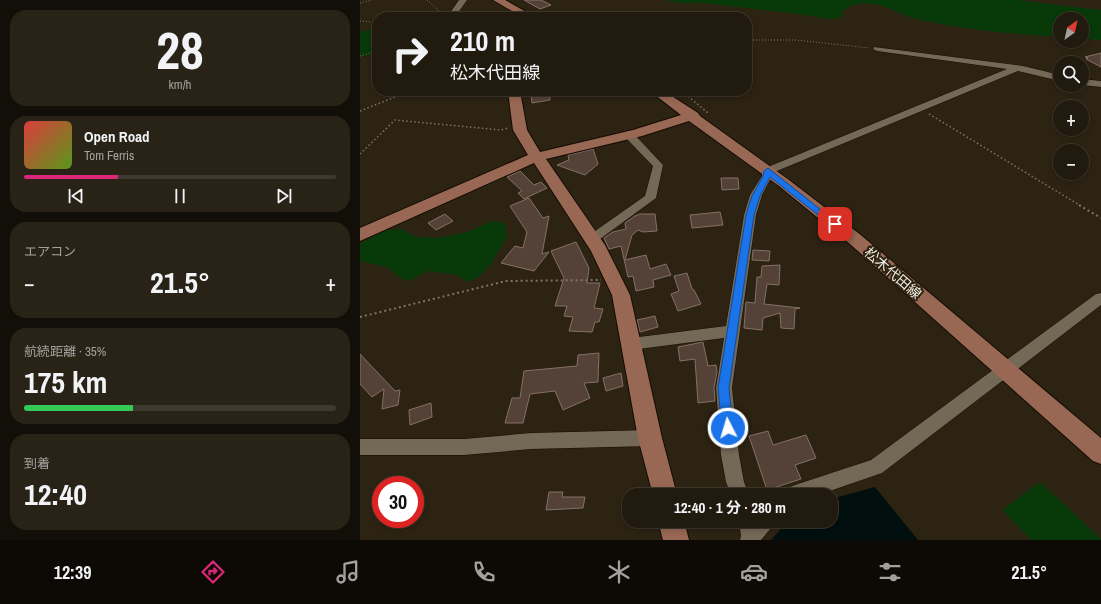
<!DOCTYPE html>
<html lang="ja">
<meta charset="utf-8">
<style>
:root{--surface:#211a0e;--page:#292317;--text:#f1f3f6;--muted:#a2a19e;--line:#3e382e;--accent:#db2777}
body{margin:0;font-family:"Archivo Narrow","Noto Sans JP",sans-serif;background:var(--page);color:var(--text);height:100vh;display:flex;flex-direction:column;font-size:15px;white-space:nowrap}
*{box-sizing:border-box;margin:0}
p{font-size:13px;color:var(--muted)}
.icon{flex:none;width:22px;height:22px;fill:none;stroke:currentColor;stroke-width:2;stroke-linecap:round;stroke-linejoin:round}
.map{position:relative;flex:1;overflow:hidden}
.details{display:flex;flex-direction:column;gap:10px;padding:10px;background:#120e08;width:360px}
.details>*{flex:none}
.banner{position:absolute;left:12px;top:12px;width:380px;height:84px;border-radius:16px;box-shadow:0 2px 6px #0003,0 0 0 1px var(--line);background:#211a0e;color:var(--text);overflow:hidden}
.needle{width:26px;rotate:33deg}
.controls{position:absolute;left:693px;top:12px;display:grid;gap:8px}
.controls a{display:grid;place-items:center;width:36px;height:36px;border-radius:50%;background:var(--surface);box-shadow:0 2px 6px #0003,0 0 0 1px var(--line);font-size:20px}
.speed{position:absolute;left:12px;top:476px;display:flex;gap:8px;font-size:20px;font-weight:700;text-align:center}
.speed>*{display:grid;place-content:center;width:52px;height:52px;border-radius:50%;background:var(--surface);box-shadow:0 2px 6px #0003,0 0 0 1px var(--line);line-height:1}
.speed .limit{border:6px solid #d22;background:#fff;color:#111}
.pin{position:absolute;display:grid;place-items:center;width:34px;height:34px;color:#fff;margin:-17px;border-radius:8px;box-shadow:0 2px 6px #0006}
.me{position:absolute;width:44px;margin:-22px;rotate:355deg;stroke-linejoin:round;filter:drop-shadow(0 0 3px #0008)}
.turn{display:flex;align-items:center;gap:14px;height:84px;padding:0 12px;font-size:18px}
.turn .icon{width:52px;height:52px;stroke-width:2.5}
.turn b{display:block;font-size:28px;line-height:34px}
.big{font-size:30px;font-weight:700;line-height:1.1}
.details .card{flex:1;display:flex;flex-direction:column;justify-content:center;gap:6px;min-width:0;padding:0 14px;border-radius:16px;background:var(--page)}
.details .dial{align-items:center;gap:0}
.dial b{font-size:52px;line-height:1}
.song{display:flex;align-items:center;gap:12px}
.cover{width:48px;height:48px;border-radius:6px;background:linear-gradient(135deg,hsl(0 70% 55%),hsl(90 70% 35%))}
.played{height:4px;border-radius:2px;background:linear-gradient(90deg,var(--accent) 30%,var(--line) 30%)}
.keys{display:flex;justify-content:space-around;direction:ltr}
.heat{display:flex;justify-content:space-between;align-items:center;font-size:22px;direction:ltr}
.charge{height:6px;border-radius:3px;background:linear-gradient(90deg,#34c759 35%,var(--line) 0)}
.trip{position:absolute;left:262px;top:488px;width:216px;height:40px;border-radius:16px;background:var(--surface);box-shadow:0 2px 6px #0003,0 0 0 1px var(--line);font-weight:700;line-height:40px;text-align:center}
.tab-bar{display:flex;height:64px;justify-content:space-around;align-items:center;background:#0d0a06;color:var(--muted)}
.tab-bar .icon{width:28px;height:28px}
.tab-bar .active{color:var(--accent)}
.tab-bar b{font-size:18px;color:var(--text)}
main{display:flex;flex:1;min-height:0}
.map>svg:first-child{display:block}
.green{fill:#073a08}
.water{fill:#010f0f}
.building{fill:#544238;stroke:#857065}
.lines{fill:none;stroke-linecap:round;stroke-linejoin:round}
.street-casing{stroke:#150c01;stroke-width:1}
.secondary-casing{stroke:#150c01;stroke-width:2}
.path-far2{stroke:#7d7567;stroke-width:1;stroke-dasharray:1 2;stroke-linecap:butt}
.path-far1{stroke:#7d7567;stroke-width:1.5;stroke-dasharray:1.5 2.5;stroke-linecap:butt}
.path{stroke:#7d7567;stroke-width:2;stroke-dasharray:2 3;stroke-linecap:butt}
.street{fill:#746856;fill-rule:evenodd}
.secondary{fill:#996854;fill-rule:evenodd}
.route{fill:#1a73e8;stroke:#114b97}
.labels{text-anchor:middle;stroke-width:4;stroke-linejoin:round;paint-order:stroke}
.street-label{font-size:14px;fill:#f4eee4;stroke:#2c2313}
</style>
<main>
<section class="details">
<div class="card dial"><b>28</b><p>km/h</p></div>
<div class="card">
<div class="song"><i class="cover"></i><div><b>Open Road</b><p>Tom Ferris</p></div></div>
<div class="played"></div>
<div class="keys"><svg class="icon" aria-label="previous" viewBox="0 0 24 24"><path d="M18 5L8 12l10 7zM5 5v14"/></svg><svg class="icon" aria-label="pause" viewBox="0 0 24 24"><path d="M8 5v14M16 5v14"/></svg><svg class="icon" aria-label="next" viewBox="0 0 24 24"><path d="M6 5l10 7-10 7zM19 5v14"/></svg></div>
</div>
<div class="card"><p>エアコン</p>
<div class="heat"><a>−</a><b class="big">21.5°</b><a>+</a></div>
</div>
<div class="card"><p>航続距離 · 35%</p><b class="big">175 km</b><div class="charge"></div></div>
<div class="card"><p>到着</p><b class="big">12:40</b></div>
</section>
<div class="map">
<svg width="741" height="540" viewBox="0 0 741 540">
<rect width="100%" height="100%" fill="#2c2313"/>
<g class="green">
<path d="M306,0h351l84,10v30l-19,-1v-20h-22v18c-48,-3 -96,-7 -143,-18 -15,-4 -28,-12 -43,-15 -13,-2 -22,0 -32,8v4l-5,3h-10l-27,-5 -97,-11h-24z"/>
<path d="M17,28v25l-17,4v-25z"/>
<path d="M131,221l14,2 2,14c-10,16 -20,40 -40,45l-9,-7 -30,-4 -15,8 -8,2 -19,-14 -26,-6v-17l26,-14 15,-1 15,8 23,1 29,-6z"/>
<path d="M680,482l61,57v1h-70l-29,-30z"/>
</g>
<path class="water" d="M515,487l43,53h-147l17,-19h43v-22z"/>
<g class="building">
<path d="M164,0h17l10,5 -11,4z"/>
<path d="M741,53v14l-15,-8 2,-1 -3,-1z"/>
<path d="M189,91l1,9 -18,3 -1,-9z"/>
<path d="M233,149l5,15 -13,11 -28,-10 12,-5 -1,-5z"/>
<path d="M160,171l14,14 7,-3 6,6 -23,11 -6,-6 4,-2 -15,-14z"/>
<path d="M361,178h17l1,11 -17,1z"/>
<path d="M169,198l14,20 6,-2 -7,38 7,-2 -15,19 -33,-8 14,-17 8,2 4,-16 -17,-26z"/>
<path d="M360,212l3,13 -31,3 -2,-13z"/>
<path d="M85,214l8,7 -17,9 -8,-7z"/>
<path d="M280,214h15l2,17 -14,1 -5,-2 -6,5 -7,25 21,-5 4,14 16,-5 5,11 -18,5 1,7 -18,4 -3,-15 -5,1 -7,-31 -12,3 -5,-11 9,-6 13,-3 -1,-6 10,-7z"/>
<path d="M216,242l13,26 -2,15h13l-6,25 9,1 -4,13h-4l-3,10 -23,-1 4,-14 -9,-1 3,-10h-12l9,-28 -13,-27z"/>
<path d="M393,250l17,1 -1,10 -17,-1z"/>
<path d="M420,265l-1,20 -12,-1 -3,20 36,4 -5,1 -1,20 -13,-1 -1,-15 -17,5 -1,12 -18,-2 2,-26 9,1 2,-26h4l1,-11z"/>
<path d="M327,273l5,16 2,1 7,14 -23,7 -7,-17 8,-3 -5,-15z"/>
<path d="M295,316l3,11 -18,5 -3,-12z"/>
<path d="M343,342l5,24 8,-1 1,7 -3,16 1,13 -17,2 -3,-44 -15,2 -2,-14z"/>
<path d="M239,353l-1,29 -14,1 6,15 -27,12 -8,-19 -25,3 -7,29h-18l7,-25h8l4,-27 53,-5 1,-11z"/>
<path d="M0,354l35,37 5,-1 -2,15 -16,4 2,-20 -12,8 -12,-13z"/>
<path d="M261,373l2,13 -17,5 -3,-13z"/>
<path d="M71,403l1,14 -22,8 -1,-15z"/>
<path d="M408,431l5,14 33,-10 10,23 -21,7 6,14 -34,11 -18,-54z"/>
<path d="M189,492h14l-1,5h23l-2,11 -37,2z"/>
</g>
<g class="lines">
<g class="street-casing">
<g id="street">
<path d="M99,0h8l-12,17h-8z"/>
<path d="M514,47l149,19 37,9v6l-42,-10 -246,102v3l-10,19 -6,20 -24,173 7,67 5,27 5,13h-18l-5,-13 -5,-27 -5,-67 8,-50 -93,12 -5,-2 -2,-4 2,-4 5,-2 95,-12 18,-111 6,-20 12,-19 1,-7 244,-100 -130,-18 -4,-2z"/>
<path d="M722,79l19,2v6l-19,-2z"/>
<path d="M269,132l4,1 30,32 -7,33 -60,44 -4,1 -4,-1 -2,-3 2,-3 57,-40 8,-30 -28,-29 -1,-2 1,-2z"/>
<path d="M741,293v12l-219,168 -64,22h-35l3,-6 6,-3 79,-26 225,-166z"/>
<path d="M290,430l6,2 2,6 -2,6 -6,2 -119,3 -67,6h-104v-16h104l67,-6z"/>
<path d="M379,521h34l-2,7 -10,12h-21l1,-4z"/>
</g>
</g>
<g class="secondary-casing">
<g id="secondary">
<path d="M133,0h12l30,17h-13z"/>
<path d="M148,91h12l7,39 13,22 93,-22 48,-15 -31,-24h14l34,22 2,3 89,64 73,56 239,202v26l-8,-3 -243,-217 -71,-58 -90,-65 -47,15 -96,23 59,86 25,50 32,143 15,57h-24l-15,-57 -26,-143 -21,-44 -57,-88 -174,78v-13l168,-73 -15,-25z"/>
<path d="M298,521h26l5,19h-26z"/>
</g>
</g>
<g class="path-far2">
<path d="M67,0l17,15"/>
<path d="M0,3l12,-3"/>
<path d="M0,21l17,2"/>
<path d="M387,40h49l73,8"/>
<path d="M0,56l17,-5"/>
</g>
<g class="path-far1">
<path d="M322,91l26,22"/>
<path d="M0,111l50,-20"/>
<path d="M569,114l152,92"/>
<path d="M0,154l35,-34 106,10 7,-2"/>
</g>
<g class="path">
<path d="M719,205l22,13"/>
<path d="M0,317l146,-36 95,-1"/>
</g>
<use href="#street" class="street"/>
<use href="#secondary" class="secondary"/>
</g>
<path class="route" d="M408,168l71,56 -1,2h-6l-62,-49 -10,19 -6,19 -25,173 4,40 -1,4 -4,1 -4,-1 -2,-4 -4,-40 28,-173 6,-19 11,-20 1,-5z"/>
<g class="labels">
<g class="street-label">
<text transform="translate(533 273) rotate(41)" y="5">松木代田線</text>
</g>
</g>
</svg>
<div class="controls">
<a><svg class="needle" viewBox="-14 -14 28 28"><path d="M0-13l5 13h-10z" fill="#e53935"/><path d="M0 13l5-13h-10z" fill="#a2a19e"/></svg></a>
<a><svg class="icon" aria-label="search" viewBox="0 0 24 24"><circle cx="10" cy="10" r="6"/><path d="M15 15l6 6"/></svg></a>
<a>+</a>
<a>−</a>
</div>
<div class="speed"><div class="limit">30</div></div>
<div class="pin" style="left:475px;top:224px;background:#d93025"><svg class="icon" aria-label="arrive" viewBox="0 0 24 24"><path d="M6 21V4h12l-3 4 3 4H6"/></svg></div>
<svg class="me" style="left:368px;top:428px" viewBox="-20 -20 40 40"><circle r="17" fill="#1a73e8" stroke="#fff" stroke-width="3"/><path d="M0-11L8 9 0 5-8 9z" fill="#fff"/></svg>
<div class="trip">12:40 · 1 分 · 280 m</div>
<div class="banner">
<div class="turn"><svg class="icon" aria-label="right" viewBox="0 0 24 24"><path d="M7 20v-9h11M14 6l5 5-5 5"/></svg><div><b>210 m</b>松木代田線</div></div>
</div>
</div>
</main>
<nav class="tab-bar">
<b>12:39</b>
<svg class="icon active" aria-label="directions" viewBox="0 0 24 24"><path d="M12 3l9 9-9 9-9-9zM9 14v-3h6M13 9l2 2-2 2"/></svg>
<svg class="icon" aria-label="music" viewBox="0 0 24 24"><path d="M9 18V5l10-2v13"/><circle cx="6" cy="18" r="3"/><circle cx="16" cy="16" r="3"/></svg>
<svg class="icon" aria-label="phone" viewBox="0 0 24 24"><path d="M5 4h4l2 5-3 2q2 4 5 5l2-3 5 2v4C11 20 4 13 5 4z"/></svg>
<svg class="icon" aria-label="climate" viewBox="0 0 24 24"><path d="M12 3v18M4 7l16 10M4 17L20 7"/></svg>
<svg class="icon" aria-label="car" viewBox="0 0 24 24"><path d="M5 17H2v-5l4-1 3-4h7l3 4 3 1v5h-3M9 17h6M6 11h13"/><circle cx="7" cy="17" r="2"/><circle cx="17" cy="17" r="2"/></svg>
<svg class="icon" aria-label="filters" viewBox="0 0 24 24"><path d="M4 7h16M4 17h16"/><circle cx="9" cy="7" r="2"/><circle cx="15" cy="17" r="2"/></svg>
<b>21.5°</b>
</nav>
